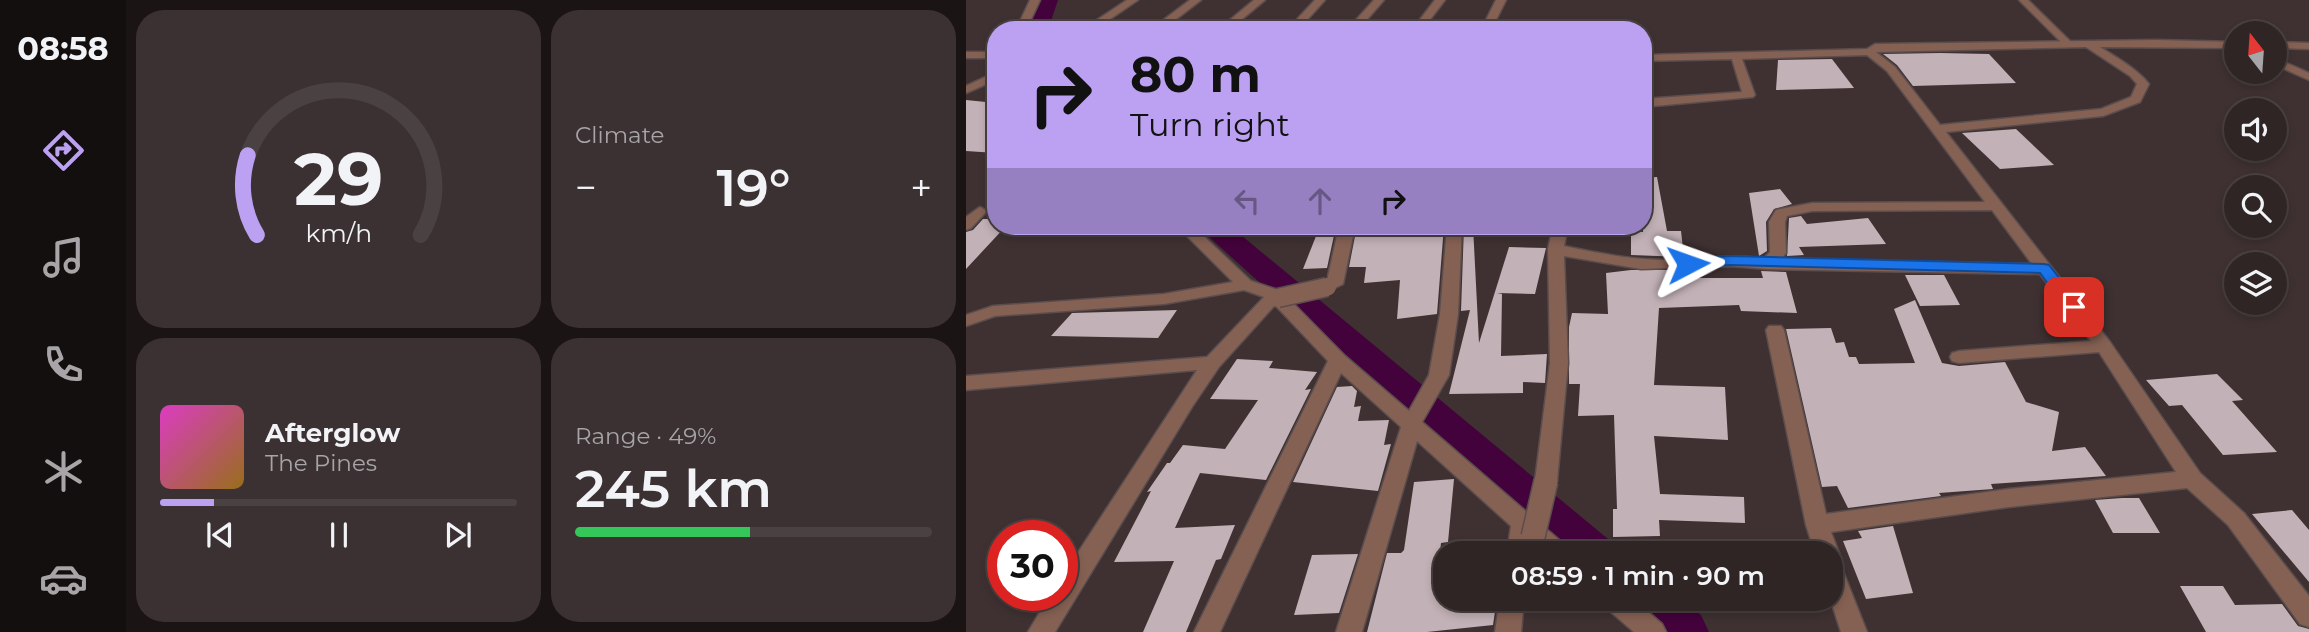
<!DOCTYPE html>
<meta charset="utf-8">
<style>
:root{--surface:#2f2525;--page:#3b3132;--text:#f1f3f6;--muted:#a7a5a7;--line:#4a4242;--accent:#bca0f2}
body{margin:0;font-family:Montserrat,sans-serif;background:var(--page);color:var(--text);height:100vh;display:flex;flex-direction:column;font-size:26px;white-space:nowrap}
*{box-sizing:border-box;margin:0}
p{font-size:23px;color:var(--muted)}
.icon{flex:none;width:38px;height:38px;fill:none;stroke:currentColor;stroke-width:2;stroke-linecap:round;stroke-linejoin:round}
.map{position:relative;flex:1;overflow:hidden}
.sheet{display:flex;flex-direction:column;gap:10px;padding:10px;background:#1a1414;width:840px}
.sheet>*{flex:none}
.top-card{position:absolute;left:21px;top:21px;width:665px;height:214px;border-radius:28px;box-shadow:0 4px 10px #0003,0 0 0 2px var(--line);background:#bca0f2;color:#111;overflow:hidden}
.needle{width:46px;rotate:343deg}
.fabs{position:absolute;left:1258px;top:21px;display:grid;gap:14px}
.fabs a{display:grid;place-items:center;width:63px;height:63px;border-radius:50%;background:var(--surface);box-shadow:0 4px 10px #0003,0 0 0 2px var(--line);font-size:35px}
.speed{position:absolute;left:21px;top:520px;display:flex;gap:14px;font-size:35px;font-weight:700;text-align:center}
.speed>*{display:grid;place-content:center;width:91px;height:91px;border-radius:50%;background:var(--surface);box-shadow:0 4px 10px #0003,0 0 0 2px var(--line);line-height:1}
.speed .limit{border:10px solid #d22;background:#fff;color:#111}
.pin{position:absolute;display:grid;place-items:center;width:60px;height:60px;color:#fff;margin:-30px;border-radius:14px;box-shadow:0 4px 10px #0006}
.me{position:absolute;width:77px;margin:-38px;rotate:86deg;stroke-linejoin:round;filter:drop-shadow(0 0 5px #0008)}
.turn{display:flex;align-items:center;gap:24px;height:147px;padding:0 28px;font-size:32px}
.turn .icon{width:91px;height:91px;stroke-width:2.5}
.turn b{display:block;font-size:49px;line-height:60px}
.lanes{display:flex;align-items:center;height:66px;padding:0 28px;background:#0003;justify-content:center;gap:35px;direction:ltr}
.lanes .off{opacity:.35}
.big{font-size:52px;font-weight:600;line-height:1.1}
.sheet .tile{flex:1;display:flex;flex-direction:column;justify-content:center;gap:10px;min-width:0;padding:0 24px;border-radius:28px;background:var(--page)}
.sheet .dial{align-items:center;gap:0}
.dial svg{height:182px;overflow:visible;fill:none;stroke:var(--line);stroke-width:7;stroke-linecap:round;text-anchor:middle}
.dial text{fill:var(--text);stroke:none}
.song{display:flex;align-items:center;gap:21px}
.cover{width:84px;height:84px;border-radius:10px;background:linear-gradient(135deg,hsl(310 70% 55%),hsl(40 70% 35%))}
.played{height:7px;border-radius:4px;background:linear-gradient(90deg,var(--accent) 15%,var(--line) 15%)}
.keys{display:flex;justify-content:space-around;direction:ltr}
.heat{display:flex;justify-content:space-between;align-items:center;font-size:38px;direction:ltr}
.charge{height:10px;border-radius:5px;background:linear-gradient(90deg,#34c759 49%,var(--line) 0)}
.sheet .tiles{flex:1;display:grid;gap:10px;grid-template-columns:repeat(2,1fr)}
.trip{position:absolute;left:467px;top:541px;width:410px;height:70px;border-radius:28px;background:var(--surface);box-shadow:0 4px 10px #0003,0 0 0 2px var(--line);font-weight:600;line-height:70px;text-align:center}
main{display:flex;flex:1;min-height:0}
.dock{display:flex;flex-direction:column;width:126px;justify-content:space-around;align-items:center;background:#130f0f;color:var(--muted)}
.dock .icon{width:49px;height:49px}
.dock .active{color:var(--accent)}
.dock b{font-size:32px;color:var(--text)}
.map>svg:first-child{display:block}
.lines{fill:none;stroke-linecap:round;stroke-linejoin:round}
.canal{fill:#43023b;fill-rule:evenodd}
.building{fill:#c2b1b6}
.service-casing{stroke:#5b4d4d;stroke-width:3}
.minor-casing{stroke:#5b4d4d;stroke-width:3}
.service{fill:#856153;fill-rule:evenodd}
.minor{fill:#856153;fill-rule:evenodd}
.minor-bridge-far1-casing{stroke:#5b4d4d;stroke-width:21;stroke-linecap:butt}
.minor-bridge-casing{stroke:#5b4d4d;stroke-width:26;stroke-linecap:butt}
.minor-bridge-far1{stroke:#856153;stroke-width:18}
.minor-bridge{stroke:#856153;stroke-width:23}
.route{fill:#1a73e8;stroke:#114b97;stroke-width:2}
</style>
<main>
<nav class="dock">
<b>08:58</b>
<svg class="icon active" aria-label="directions" viewBox="0 0 24 24"><path d="M12 3l9 9-9 9-9-9zM9 14v-3h6M13 9l2 2-2 2"/></svg>
<svg class="icon" aria-label="music" viewBox="0 0 24 24"><path d="M9 18V5l10-2v13"/><circle cx="6" cy="18" r="3"/><circle cx="16" cy="16" r="3"/></svg>
<svg class="icon" aria-label="phone" viewBox="0 0 24 24"><path d="M5 4h4l2 5-3 2q2 4 5 5l2-3 5 2v4C11 20 4 13 5 4z"/></svg>
<svg class="icon" aria-label="climate" viewBox="0 0 24 24"><path d="M12 3v18M4 7l16 10M4 17L20 7"/></svg>
<svg class="icon" aria-label="car" viewBox="0 0 24 24"><path d="M5 17H2v-5l4-1 3-4h7l3 4 3 1v5h-3M9 17h6M6 11h13"/><circle cx="7" cy="17" r="2"/><circle cx="17" cy="17" r="2"/></svg>
</nav>
<section class="sheet">
<div class="tiles">
<div class="tile dial"><svg viewBox="0 0 100 80">
<path d="M14 69A42 42 0 1 1 86 69"/>
<path d="M14 69A42 42 0 0 1 10 34" stroke="#bca0f2"/>
<text x="50" y="56" font-size="32" font-weight="700">29</text>
<text x="50" y="72" font-size="11">km/h</text>
</svg></div>
<div class="tile"><p>Climate</p>
<div class="heat"><a>−</a><b class="big">19°</b><a>+</a></div>
</div>
<div class="tile">
<div class="song"><i class="cover"></i><div><b>Afterglow</b><p>The Pines</p></div></div>
<div class="played"></div>
<div class="keys"><svg class="icon" aria-label="previous" viewBox="0 0 24 24"><path d="M18 5L8 12l10 7zM5 5v14"/></svg><svg class="icon" aria-label="pause" viewBox="0 0 24 24"><path d="M8 5v14M16 5v14"/></svg><svg class="icon" aria-label="next" viewBox="0 0 24 24"><path d="M6 5l10 7-10 7zM19 5v14"/></svg></div>
</div>
<div class="tile"><p>Range · 49%</p><b class="big">245 km</b><div class="charge"></div></div>
</div>
</section>
<div class="map">
<svg width="1343" height="632" viewBox="0 0 1343 632">
<rect width="100%" height="100%" fill="#3f3131"/>
<g class="lines">
<g class="canal">
<path d="M74,0h18l-10,30h-20z"/>
<path d="M231,226h33l378,313 7,14h-56z"/>
<path d="M653,598h62l20,17 8,17h-62l-21,-19z"/>
</g>
</g>
<g class="building">
<path d="M974,53l49,1 27,29 -103,3 -16,-21 -14,-11z"/>
<path d="M866,59l22,29 -78,2 2,-30z"/>
<path d="M0,100l30,3v50l-30,-2z"/>
<path d="M1050,129l38,36 -54,4 -38,-36z"/>
<path d="M691,177l10,54h14l3,26 -53,-2v-24l12,1v-54z"/>
<path d="M814,189l12,15 -18,5 -8,13 1,29 -8,5 -10,-63z"/>
<path d="M835,216l6,8 61,-6 18,26 -87,3 5,8 -17,1 2,-38z"/>
<path d="M17,219h13v7h10l-40,43v-37l7,-2z"/>
<path d="M354,226h16l-9,42 -24,1z"/>
<path d="M391,226h87l-7,88 -40,5 3,-39 -36,3 2,-16h-17z"/>
<path d="M498,226h9l6,117 30,-96 37,1 -11,46 -38,-1 5,1 -1,62 46,-2 -2,29 -22,-1v11l-74,1 21,-84 -9,1z"/>
<path d="M665,270h54v5l11,-1 1,4h66l-2,-7 25,1 11,41 -56,-2 -2,-6 -80,3 -5,77 71,2 3,53 -74,-4 6,58 84,3 1,26 -86,-3 1,16 -47,1v-28h4l-3,-94 -36,1 2,-32h-11v-57l3,-14 36,1 -2,-41z"/>
<path d="M939,275h39l16,30 -40,1z"/>
<path d="M949,300l27,63 17,3 46,-4 21,40 33,10 -7,39 33,-4 21,29 -115,8 2,5 -54,4 2,3 -93,12 -11,-22 -15,1 -36,-158 45,-1 5,15 8,-1 5,15h7l3,7 56,-1 -21,-54z"/>
<path d="M211,310l-19,28 -107,-2 21,-23z"/>
<path d="M271,359l36,2 -4,7 48,4 -12,18 6,-1 -45,91 -66,-7 -25,55 60,-3 -14,34 -5,1 -30,72h-43l31,-71 -60,1 37,-71 -4,1 20,-29h3l13,-18 42,4 33,-49 -48,-1z"/>
<path d="M1251,374l26,26 -11,1 45,51 -54,3 -41,-50 -13,1 -23,-26z"/>
<path d="M386,386l5,5 -3,16 7,-1 -3,15 31,-1 -5,25 7,-1 -13,47 -85,-9 44,-95z"/>
<path d="M488,479l-6,63 -7,1 -6,55h62l-4,27 -66,7h-60l20,-79h14l3,-3 10,-68z"/>
<path d="M1156,498h17l21,35h-47l-18,-33z"/>
<path d="M1326,510l17,20v52l-57,-68z"/>
<path d="M927,526l20,67 -47,6 -23,-58 19,-3 -4,-7z"/>
<path d="M392,554l-19,59 -45,2 18,-60z"/>
<path d="M1214,586h43l12,19 47,-1 16,22 11,3v3h-103z"/>
</g>
<g class="lines">
<g class="service-casing">
<path id="service" d="M1053,0h9l43,42v4h-6z"/>
</g>
<g class="minor-casing">
<g id="minor">
<path d="M64,0h10l-14,30h-10z"/>
<path d="M161,0h11l-44,30h-12z"/>
<path d="M224,0h11l-39,30h-12z"/>
<path d="M288,0h11l-36,30h-11z"/>
<path d="M349,0h10l-27,30h-11z"/>
<path d="M408,0h10l-26,30h-11z"/>
<path d="M469,0h10l-23,30h-10z"/>
<path d="M530,0h10l-15,30h-10z"/>
<path d="M1190,40l80,2v6l-136,-1c17,11 36,21 49,37l-9,18 -37,14 -157,16 164,210 90,131 44,40 65,83v31l-9,-3 -72,-99 -41,-37 -178,19 -178,25 8,21 -2,3 30,76h-26l-11,-34v-45h-15l-9,-28 -40,-195 3,-4h12l3,4 42,184 183,-25 167,-17 -77,-120 -140,11 -7,-2 -2,-4 2,-4 7,-2 132,-10 -51,-67 -273,-5 -36,-3 -90,3 -77,-13 4,107 -11,118 -3,6 -8,2 -8,-2 -3,-6 15,-118 -2,-114 5,-23h15l-4,20c34,7 68,14 102,14 33,0 65,-7 97,-1l7,-7 -1,-30 7,-12 36,-7 173,-1 -98,-131 -20,-16 -125,4 13,36 -2,2 -110,10v-8l99,-7 -10,-33 -89,2v-6l224,-6 8,-5zM1120,47l44,29 7,8 -6,13 -30,12 -161,16 -45,-58 -19,-15zM1026,210l40,54 -251,-5 5,-6 -1,-31 2,-6 25,-5z"/>
<path d="M1309,42l34,1v6l-34,-1z"/>
<rect x="0" y="52" width="30" height="6"/>
<path d="M1309,58l34,15v7l-34,-15z"/>
<path d="M30,72v8l-30,13v-7z"/>
<path d="M14,207l7,4 -16,17 -5,2v-13z"/>
<path d="M211,226h16l58,55 30,10 64,65 64,55 20,-36 11,-61 7,-88h15l-4,88 -9,61 -27,47 144,124 4,7h-28l-10,-9 -1,9h-24l4,-27 -94,-85 -55,191h-26l65,-205 -60,-54 -121,259h-26l134,-271 -53,-56 -56,62 -27,40 -137,225h-27l22,-37h12v-18l135,-207 -231,20v-14l241,-19 57,-60 -20,-7 -80,14 -169,12 -29,10v-11l27,-9 171,-12 69,-12z"/>
<path d="M373,226h16l-12,58 -16,8 -8,-5 8,-6z"/>
<path d="M534,598h24l-3,34h-26z"/>
<path d="M635,598h31l30,26 4,8h-32l-30,-26z"/>
</g>
</g>
<use href="#service" class="service"/>
<use href="#minor" class="minor"/>
<g class="minor-bridge-far1-casing">
<path id="minor-bridge-far1" d="M312,298l49,-11"/>
</g>
<g class="minor-bridge-casing">
<path id="minor-bridge" d="M567,537l13,-56"/>
</g>
<use href="#minor-bridge-far1" class="minor-bridge-far1"/>
<use href="#minor-bridge" class="minor-bridge"/>
</g>
<path class="route" d="M764,256l314,8 5,1 33,42 -8,5 -6,-1 -28,-38 -310,-8 -42,3 -8,-4 8,-5z"/>
</svg>
<div class="fabs">
<a><svg class="needle" viewBox="-14 -14 28 28"><path d="M0-13l5 13h-10z" fill="#e53935"/><path d="M0 13l5-13h-10z" fill="#a7a5a7"/></svg></a>
<a><svg class="icon" aria-label="sound" viewBox="0 0 24 24"><path d="M4 9h4l5-4v14l-5-4H4zM17 9q2 3 0 6"/></svg></a>
<a><svg class="icon" aria-label="search" viewBox="0 0 24 24"><circle cx="10" cy="10" r="6"/><path d="M15 15l6 6"/></svg></a>
<a><svg class="icon" aria-label="layers" viewBox="0 0 24 24"><path d="M12 4l9 5-9 5-9-5zM3 14l9 5 9-5"/></svg></a>
</div>
<div class="speed"><div class="limit">30</div></div>
<div class="pin" style="left:1108px;top:307px;background:#d93025"><svg class="icon" aria-label="arrive" viewBox="0 0 24 24"><path d="M6 21V4h12l-3 4 3 4H6"/></svg></div>
<svg class="me" style="left:722px;top:264px" viewBox="-20 -20 40 40"><path d="M0-17L14 15 0 8-14 15z" fill="#1a73e8" stroke="#fff" stroke-width="4"/></svg>
<div class="trip">08:59 · 1 min · 90 m</div>
<div class="top-card">
<div class="turn"><svg class="icon" aria-label="right" viewBox="0 0 24 24"><path d="M7 20v-9h11M14 6l5 5-5 5"/></svg><div><b>80 m</b>Turn right</div></div>
<div class="lanes"><svg class="icon off" aria-label="left" viewBox="0 0 24 24"><path d="M17 20v-9H6M10 6l-5 5 5 5"/></svg><svg class="icon off" aria-label="ahead" viewBox="0 0 24 24"><path d="M12 20V5M6 11l6-6 6 6"/></svg><svg class="icon" aria-label="right" viewBox="0 0 24 24"><path d="M7 20v-9h11M14 6l5 5-5 5"/></svg></div>
</div>
</div>
</main>
